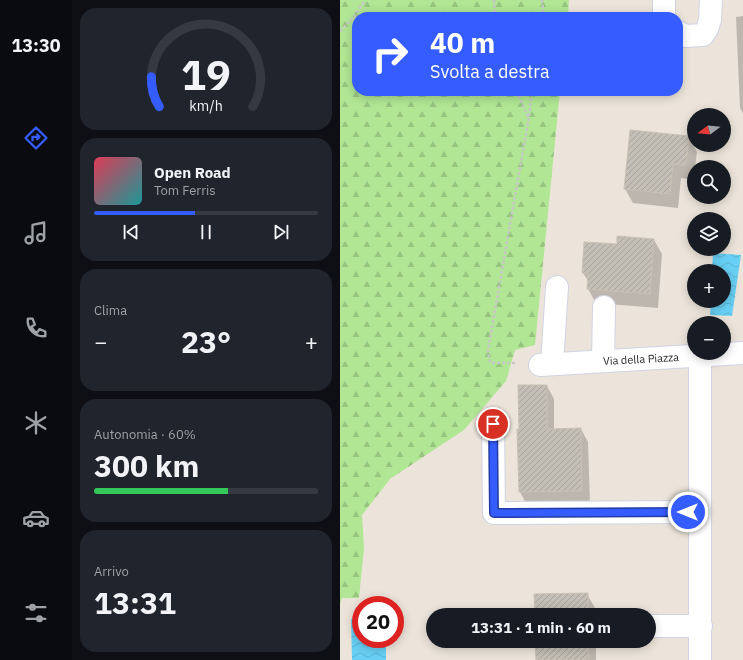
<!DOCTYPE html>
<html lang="it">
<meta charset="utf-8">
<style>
:root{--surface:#171b24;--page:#20242c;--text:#f1f3f6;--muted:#9ea1a6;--line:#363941;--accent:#355cff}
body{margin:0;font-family:"IBM Plex Sans",sans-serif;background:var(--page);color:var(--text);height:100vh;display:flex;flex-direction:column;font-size:15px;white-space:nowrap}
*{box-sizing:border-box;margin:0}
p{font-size:13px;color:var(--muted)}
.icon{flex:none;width:22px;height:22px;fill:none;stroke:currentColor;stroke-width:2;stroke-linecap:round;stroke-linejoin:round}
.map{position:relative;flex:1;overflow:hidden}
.panel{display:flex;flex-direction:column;gap:8px;padding:8px;background:#0d0f14;width:268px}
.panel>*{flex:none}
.guide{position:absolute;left:12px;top:12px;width:331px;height:84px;border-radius:16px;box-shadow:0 2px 10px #0003;background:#355cff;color:#fff;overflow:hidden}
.needle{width:26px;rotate:254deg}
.tools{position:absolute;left:347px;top:108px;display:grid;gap:8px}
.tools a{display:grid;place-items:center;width:44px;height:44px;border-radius:50%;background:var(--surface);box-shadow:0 2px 10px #0003;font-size:20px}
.speed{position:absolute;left:12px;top:596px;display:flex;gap:8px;font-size:20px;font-weight:700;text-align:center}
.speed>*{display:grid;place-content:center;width:52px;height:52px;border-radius:50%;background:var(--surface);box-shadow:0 2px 10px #0003;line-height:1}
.speed .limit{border:6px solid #d22;background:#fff;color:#111}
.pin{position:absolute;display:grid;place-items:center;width:34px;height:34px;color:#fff;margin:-17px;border:2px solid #fff;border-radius:50%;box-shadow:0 1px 4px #0007}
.me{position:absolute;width:44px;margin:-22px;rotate:270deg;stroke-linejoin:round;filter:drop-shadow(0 0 3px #0008)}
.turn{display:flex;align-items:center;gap:14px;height:84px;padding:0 12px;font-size:18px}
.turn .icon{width:52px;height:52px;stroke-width:2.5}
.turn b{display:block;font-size:28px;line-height:34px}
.big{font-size:30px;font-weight:700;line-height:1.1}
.panel .widget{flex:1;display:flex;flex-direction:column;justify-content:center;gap:6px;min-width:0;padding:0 14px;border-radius:16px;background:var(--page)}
.panel .dial{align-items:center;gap:0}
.dial svg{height:104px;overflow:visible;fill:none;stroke:var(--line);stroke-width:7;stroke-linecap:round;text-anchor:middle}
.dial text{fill:var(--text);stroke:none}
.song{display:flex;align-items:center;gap:12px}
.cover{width:48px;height:48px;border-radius:6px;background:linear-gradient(135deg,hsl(350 70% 55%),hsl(180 70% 35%))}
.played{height:4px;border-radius:2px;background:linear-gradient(90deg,var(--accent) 45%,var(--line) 45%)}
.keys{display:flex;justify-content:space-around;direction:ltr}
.heat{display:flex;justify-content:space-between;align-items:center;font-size:22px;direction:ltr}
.charge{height:6px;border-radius:3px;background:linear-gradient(90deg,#34c759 60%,var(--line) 0)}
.trip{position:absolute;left:86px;top:608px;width:230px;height:40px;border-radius:20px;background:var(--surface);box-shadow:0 2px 10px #0003;font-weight:700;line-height:40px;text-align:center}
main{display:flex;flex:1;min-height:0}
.dock{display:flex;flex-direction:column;width:72px;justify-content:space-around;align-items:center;background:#090b0e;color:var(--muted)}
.dock .icon{width:28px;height:28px}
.dock .current{color:var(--accent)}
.dock b{font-size:18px;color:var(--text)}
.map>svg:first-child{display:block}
.forest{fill:url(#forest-firs)}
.water{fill:url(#water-waves)}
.shadow{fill:#0003}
.building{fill:url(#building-hatch);stroke:#c8c1b4}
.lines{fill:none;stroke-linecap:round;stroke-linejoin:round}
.minor-casing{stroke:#d0d3e3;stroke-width:24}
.path{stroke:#c7c7c7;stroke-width:2.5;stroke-dasharray:3 2;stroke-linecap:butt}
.minor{stroke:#fff;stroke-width:22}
.route-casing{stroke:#223ca6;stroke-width:10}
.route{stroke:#355cff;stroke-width:7}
.labels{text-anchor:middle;stroke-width:3;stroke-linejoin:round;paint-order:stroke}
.street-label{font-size:11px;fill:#292929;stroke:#fff}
</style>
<main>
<nav class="dock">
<b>13:30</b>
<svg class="icon current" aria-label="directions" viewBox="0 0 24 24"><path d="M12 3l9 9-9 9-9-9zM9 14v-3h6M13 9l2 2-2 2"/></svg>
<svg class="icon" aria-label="music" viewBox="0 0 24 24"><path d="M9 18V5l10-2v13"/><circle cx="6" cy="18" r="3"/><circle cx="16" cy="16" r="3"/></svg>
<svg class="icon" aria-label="phone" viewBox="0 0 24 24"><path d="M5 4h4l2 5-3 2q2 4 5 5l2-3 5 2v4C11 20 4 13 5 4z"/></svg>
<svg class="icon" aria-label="climate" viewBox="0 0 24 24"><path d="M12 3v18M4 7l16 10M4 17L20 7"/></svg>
<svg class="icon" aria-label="car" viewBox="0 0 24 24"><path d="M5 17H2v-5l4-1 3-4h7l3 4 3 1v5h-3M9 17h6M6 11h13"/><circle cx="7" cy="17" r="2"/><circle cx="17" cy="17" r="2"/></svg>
<svg class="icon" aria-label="filters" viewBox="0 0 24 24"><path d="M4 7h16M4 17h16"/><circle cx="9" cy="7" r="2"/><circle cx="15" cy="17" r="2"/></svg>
</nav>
<section class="panel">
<div class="widget dial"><svg viewBox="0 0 100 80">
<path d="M14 69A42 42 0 1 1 86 69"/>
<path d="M14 69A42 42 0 0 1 8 46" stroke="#355cff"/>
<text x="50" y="56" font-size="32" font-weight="700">19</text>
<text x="50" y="72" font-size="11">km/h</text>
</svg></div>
<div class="widget">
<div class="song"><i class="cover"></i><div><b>Open Road</b><p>Tom Ferris</p></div></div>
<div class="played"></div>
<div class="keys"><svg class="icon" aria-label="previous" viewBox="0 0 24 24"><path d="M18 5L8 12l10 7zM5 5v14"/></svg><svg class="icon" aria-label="pause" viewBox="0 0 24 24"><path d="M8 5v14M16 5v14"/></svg><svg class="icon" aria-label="next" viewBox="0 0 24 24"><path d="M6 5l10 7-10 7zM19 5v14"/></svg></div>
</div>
<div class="widget"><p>Clima</p>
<div class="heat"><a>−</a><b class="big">23°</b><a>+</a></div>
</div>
<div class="widget"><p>Autonomia · 60%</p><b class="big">300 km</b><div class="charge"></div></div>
<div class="widget"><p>Arrivo</p><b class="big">13:31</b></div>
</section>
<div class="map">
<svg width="403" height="660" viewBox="0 0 403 660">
<defs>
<pattern id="forest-firs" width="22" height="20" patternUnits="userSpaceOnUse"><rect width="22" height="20" fill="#b0e694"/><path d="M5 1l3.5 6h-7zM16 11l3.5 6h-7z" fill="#97c580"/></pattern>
<pattern id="water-waves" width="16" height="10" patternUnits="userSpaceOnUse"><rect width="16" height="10" fill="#68d0f4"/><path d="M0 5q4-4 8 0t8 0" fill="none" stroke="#5ab3d1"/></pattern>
<pattern id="building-hatch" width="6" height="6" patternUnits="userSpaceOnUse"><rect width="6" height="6" fill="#c4bfb6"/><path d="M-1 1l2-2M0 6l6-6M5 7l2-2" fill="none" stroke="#a8a49c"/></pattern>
</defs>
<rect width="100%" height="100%" fill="#ece4da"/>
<path class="forest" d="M0,0h229l-1,17h-211v74h203l-25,254 -20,5 -9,31 -42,49 -74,49 -28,36 2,33 -5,50h-17l-2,7z"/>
<g class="water">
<path d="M373,253l28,2 -9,61 -22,-1 1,-14h13v-30h-12z"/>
<path d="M21,618v21h25v21h-34l-1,-41z"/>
</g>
<g class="shadow">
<path d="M403,16v97l-3,-5 -4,-91z"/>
<path d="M348,137l9,15 -2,15h-1v13l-13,-2 -3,30 -45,-5 -8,-14z"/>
<path d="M314,240l8,14 -4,54 -62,-5 -8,-14 1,-7 -6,-9z"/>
<path d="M207,386l7,13v31l27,-1 7,13 2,62 -63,1 -7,-13z"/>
<path d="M247,594l8,14v7h-59z"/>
<path d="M196,641h60v19h-59z"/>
</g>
<g class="building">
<path d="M290,130l59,6 -3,30 -13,-2 -3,30 -46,-5z"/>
<path d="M277,236l37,3 -4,55 -63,-5 1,-16h-6l2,-31 33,2z"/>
<path d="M178,385h29v44l34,-1 1,63 -63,1 -2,-63h2z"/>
<path d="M248,593v22h-53l-1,-21z"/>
<path d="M195,641h53l1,19h-53z"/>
</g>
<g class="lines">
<g class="minor-casing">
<g id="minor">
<path d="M324,0v15l1,2"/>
<path d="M338,32l7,4 18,-1 4,-6 3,-9 1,-20"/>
<path d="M360,356v304"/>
<path d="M263,361l1,-54"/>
<path d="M212,364l5,-77"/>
<path d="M200,365l203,-12"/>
<path d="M153,424l1,89 206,-1"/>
<path d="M309,626h52"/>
</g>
</g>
<g class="path">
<path d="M154,0l1,17"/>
<path d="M202,0l1,10 -1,7"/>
<path d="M0,31l14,-14 11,-17"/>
<path d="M177,91l11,26"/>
<path d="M175,363h-24l-2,-4 -1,-9 41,-233 3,-26"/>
</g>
<use href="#minor" class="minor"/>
</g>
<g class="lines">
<g class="route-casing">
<path id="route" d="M153,424l1,89 194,-1"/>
</g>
<use href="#route" class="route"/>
</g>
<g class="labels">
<g class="street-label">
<text transform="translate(301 359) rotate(-3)" y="4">Via della Piazza</text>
</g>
</g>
</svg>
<div class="tools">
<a><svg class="needle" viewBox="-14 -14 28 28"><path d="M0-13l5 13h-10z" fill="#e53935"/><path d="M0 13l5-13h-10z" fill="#9ea1a6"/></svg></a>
<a><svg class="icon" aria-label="search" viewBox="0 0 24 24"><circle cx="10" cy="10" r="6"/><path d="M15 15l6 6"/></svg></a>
<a><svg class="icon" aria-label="layers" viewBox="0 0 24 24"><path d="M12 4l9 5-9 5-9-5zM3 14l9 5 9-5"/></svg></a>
<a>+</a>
<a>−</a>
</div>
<div class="speed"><div class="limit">20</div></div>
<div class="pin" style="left:153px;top:424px;background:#d93025"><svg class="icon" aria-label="arrive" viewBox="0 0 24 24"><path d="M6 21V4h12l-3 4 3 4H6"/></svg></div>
<svg class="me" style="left:348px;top:512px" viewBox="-20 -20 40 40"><circle r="17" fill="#355cff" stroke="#fff" stroke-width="3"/><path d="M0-11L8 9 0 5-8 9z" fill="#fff"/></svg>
<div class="trip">13:31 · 1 min · 60 m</div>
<div class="guide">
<div class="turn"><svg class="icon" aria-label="right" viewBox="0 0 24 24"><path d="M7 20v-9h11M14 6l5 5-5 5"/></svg><div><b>40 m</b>Svolta a destra</div></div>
</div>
</div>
</main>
